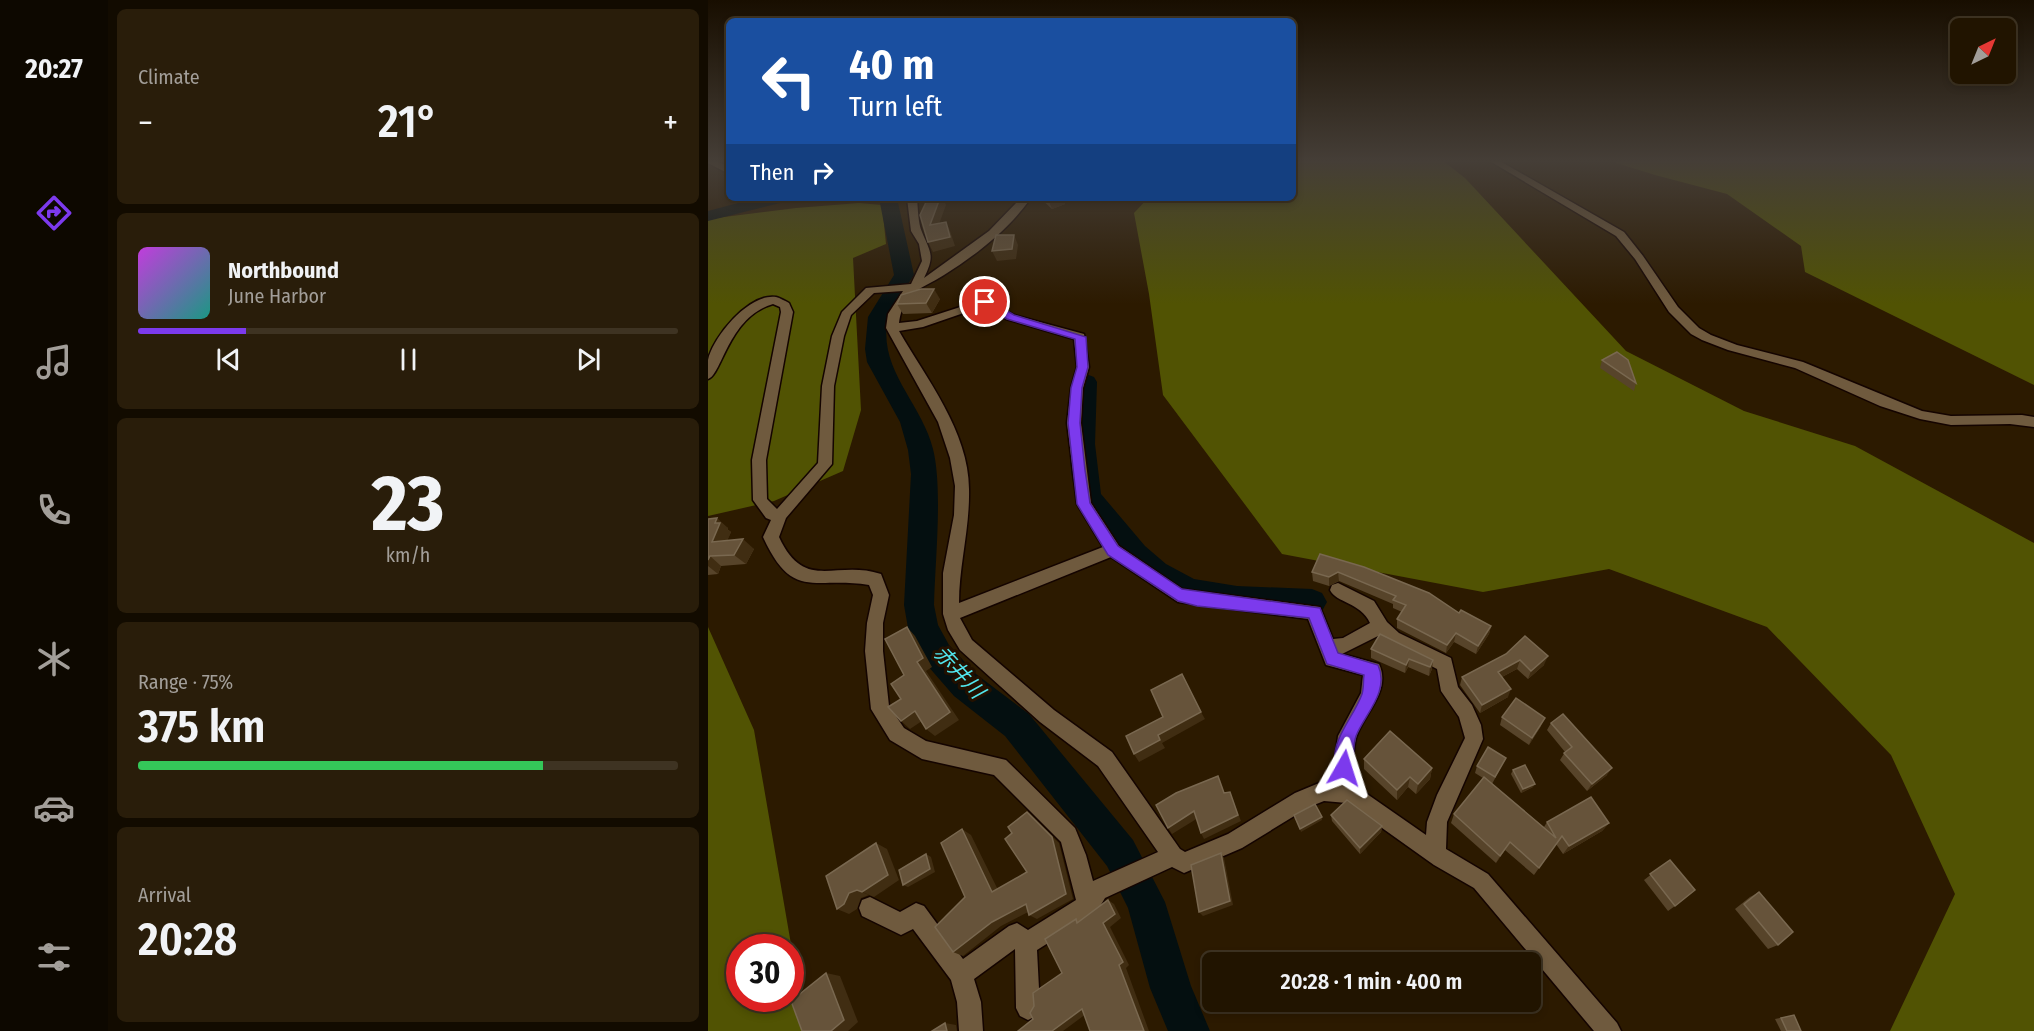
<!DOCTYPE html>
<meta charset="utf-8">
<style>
:root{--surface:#211400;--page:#291d0a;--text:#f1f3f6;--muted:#a29e99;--line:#3e3322;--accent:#7c3aed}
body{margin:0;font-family:"Fira Sans Condensed","Noto Sans JP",sans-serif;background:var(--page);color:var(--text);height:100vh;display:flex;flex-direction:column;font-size:22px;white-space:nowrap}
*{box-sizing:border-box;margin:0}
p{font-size:20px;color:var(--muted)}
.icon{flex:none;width:33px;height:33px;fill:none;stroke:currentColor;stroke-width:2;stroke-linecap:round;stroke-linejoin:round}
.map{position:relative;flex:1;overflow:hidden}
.panel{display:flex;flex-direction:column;gap:9px;padding:9px;background:#120b00;width:600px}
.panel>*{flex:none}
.guide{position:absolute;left:18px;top:18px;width:570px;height:183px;border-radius:9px;box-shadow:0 3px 9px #0003,0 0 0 2px var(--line);background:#1a4fa0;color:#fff;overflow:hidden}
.needle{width:39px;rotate:43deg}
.tools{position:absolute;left:1242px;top:18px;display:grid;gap:12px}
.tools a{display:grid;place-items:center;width:66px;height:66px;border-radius:9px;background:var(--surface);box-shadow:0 3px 9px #0003,0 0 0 2px var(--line);font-size:30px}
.speed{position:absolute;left:18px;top:934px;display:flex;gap:12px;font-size:30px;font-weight:700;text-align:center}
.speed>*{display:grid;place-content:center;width:78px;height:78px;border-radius:50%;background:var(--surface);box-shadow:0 3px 9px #0003,0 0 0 2px var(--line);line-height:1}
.speed .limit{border:9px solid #d22;background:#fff;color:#111}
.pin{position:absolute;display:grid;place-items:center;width:51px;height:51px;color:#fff;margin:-26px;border:3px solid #fff;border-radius:50%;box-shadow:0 2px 6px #0007}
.me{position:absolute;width:66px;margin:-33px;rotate:6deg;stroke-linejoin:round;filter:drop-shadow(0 0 4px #0008)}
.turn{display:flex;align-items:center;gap:21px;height:126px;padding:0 24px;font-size:27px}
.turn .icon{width:78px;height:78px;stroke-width:2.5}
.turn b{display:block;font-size:42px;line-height:51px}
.then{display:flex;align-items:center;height:57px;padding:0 24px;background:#0003;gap:12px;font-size:22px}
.big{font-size:45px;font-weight:600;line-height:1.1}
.panel .tile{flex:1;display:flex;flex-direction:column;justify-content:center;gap:9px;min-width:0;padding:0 21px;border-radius:9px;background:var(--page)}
.panel .dial{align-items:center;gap:0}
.dial b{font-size:78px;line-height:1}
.song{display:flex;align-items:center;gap:18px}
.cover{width:72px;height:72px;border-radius:9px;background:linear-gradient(135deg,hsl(290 70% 55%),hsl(170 70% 35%))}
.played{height:6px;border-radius:3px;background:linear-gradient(90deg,var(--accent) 20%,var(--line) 20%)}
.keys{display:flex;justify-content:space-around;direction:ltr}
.heat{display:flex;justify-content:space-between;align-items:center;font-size:33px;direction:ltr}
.charge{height:9px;border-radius:4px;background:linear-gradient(90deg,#34c759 75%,var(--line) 0)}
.trip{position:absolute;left:494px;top:952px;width:339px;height:60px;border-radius:9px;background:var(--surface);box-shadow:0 3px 9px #0003,0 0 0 2px var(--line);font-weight:600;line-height:60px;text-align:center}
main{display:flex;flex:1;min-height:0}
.tabs{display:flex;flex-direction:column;width:108px;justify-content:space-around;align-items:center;background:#0d0800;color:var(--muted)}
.tabs .icon{width:42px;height:42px}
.tabs .current{color:var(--accent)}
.tabs b{font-size:27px;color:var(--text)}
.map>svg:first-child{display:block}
.forest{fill:#515303;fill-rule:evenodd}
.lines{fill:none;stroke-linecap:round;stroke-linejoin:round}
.river{fill:#040f10;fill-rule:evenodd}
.street-casing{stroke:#140400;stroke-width:3}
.street{fill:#6f5a3e;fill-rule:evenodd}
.wall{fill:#57442a}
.shaded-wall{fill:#402d12}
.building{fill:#66533a;stroke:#796850;stroke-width:1.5}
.route{fill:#7c3aed;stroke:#51269a;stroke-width:1.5}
.labels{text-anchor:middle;stroke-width:6;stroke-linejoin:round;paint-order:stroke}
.water-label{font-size:21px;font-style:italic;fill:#51e5ec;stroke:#221000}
</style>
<main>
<nav class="tabs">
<b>20:27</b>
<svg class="icon current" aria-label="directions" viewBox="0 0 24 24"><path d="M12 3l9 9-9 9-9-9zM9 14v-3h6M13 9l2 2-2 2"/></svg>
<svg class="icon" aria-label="music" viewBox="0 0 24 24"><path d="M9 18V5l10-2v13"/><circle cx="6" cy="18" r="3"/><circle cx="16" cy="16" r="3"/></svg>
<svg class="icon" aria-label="phone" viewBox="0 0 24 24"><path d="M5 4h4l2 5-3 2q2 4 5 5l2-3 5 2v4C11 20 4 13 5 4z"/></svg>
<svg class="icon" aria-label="climate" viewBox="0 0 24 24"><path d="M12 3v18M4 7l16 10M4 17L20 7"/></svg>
<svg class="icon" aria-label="car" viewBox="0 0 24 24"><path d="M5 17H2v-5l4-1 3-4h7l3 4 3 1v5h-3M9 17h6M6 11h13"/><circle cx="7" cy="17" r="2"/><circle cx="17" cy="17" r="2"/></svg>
<svg class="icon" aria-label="filters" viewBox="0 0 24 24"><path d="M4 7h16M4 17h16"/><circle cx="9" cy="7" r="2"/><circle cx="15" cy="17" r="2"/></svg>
</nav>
<section class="panel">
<div class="tile"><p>Climate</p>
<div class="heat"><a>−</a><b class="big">21°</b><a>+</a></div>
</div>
<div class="tile">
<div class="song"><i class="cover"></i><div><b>Northbound</b><p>June Harbor</p></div></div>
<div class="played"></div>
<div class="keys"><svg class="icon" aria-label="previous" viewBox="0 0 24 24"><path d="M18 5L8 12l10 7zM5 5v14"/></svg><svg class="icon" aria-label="pause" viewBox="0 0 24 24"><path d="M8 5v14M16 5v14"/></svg><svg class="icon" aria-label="next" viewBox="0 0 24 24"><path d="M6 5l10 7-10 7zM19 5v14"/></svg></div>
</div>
<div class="tile dial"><b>23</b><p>km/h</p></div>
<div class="tile"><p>Range · 75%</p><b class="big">375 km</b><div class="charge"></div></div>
<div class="tile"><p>Arrival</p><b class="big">20:28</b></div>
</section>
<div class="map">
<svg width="1326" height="1031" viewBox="0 0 1326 1031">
<rect width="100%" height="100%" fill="#2c1a00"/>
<g class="forest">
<path d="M585,160h149l23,18 161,173 118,60 111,35 179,97v488h-144l65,-137 -64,-139 -124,-128 -158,-58 -126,23 -201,-38 -119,-159 -14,-101 -15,-81 14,-15h145z"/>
<path d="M899,160h427v225l-229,-113 -4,-26 -74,-52 -72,-19z"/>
<path d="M151,203l23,2 4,39 -33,14 8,152 -18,61 -69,30 -66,15v-297l88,-11z"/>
<path d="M0,627l46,103 52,301h-98zM32,948h50v51h-50z"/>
</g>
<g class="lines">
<g class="river">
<path d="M49,198h30l-3,4 -76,19v-10z"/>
<path d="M171,198h18l17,77c-8,13 -22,29 -26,43 -11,51 34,85 45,131 10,40 2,113 1,156l4,20 11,20 27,29 53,40 104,126 32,62 26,84 19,45h-42l-18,-43 -22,-80 -21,-42 -102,-130 -51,-40 -27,-31 -19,-37 -4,-23 7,-131 -3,-24 -8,-28 -33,-60 -2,-13 3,-32 26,-42z"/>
<path d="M378,374l8,3 3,5 -2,62 6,50 44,52 21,18 28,15 43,7 75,3 10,4 5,9 -5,9 -10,4c-90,-8 -143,3 -206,-75 -26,-33 -34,-43 -36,-86 -1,-23 -4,-58 8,-77z"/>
</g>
<g class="street-casing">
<g id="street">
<path d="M0,160h7l14,7v7l-21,-11z"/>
<path d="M780,160h10l126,72 19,24 35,51 21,21 12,7 26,10 66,17 119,49 29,5 71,-1 12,2v10l-24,-3 -59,1 -31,-6 -40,-13 -85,-38 -67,-18 -26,-10 -11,-6 -22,-22 -34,-53 -19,-23z"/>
<path d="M199,198h10c1,11 1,25 5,34 9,22 13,23 2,46l65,-47 32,-33h10c-22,31 -55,57 -87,77 -12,8 -26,12 -35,23 -6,7 -9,16 -10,25l18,-2 68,-22 29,16 70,19 5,33 -6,21 -2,35 10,80 28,43 63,43 138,18 13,32 10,-1 27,-15c-10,-21 -34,-20 -40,-33l2,-5 6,-2 36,18 13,21 12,11 52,25 7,29 14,18 9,20 2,14 -36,83 -1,27 42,25 129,149 4,8h-27l-120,-143 -40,-23 -87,-62 -23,-2 -15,6 -67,41 -58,25 -12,-6 -67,31 -9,15 -59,37 3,58 -4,8 -8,4 -8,-4 -4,-8 -1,-59 -41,30 7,23 2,29h-24l-2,-29 -6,-22 -38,-51 -12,6 -39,-19 -3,-8 3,-8 8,-3 30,15 16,-9 8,3 39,53 46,-33 8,-3 11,7 48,-30 -15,-58 -67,-67 -72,-16 -32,-19 -19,-31 -6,-58 2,-28 6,-28 -4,-10c-56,-9 -76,17 -106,-48l8,-17 -5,-2 -13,-18 -1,-40 29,-148 -1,-5 -7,-3c-45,13 -51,71 -65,75 0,-6 0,-13 0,-19 5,-23 41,-67 68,-63 4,1 9,4 13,6l4,9 -27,148 1,39 10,10 41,-46 4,-77 10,-50 10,-24 24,-24 45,-4 11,-23 -3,-17 -8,-13zM195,291l-15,23 -2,14 52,94 12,36 5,28 -1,29 -11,58v41l5,16 12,20 80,72 58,44 60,86 -65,29 -7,-26 -11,-27 -69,-68 -80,-19 -22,-13 -15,-22 -6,-55v-28l6,-28 -8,-21c-46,-15 -76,19 -102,-37l7,-19 46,-54 2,-78 10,-50 7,-21 23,-22zM276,306l22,13 68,20 3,28 -6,21 -4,35 10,81 26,43 -144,56c0,-38 11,-75 10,-114 0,-57 -43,-111 -70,-158l24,-4zM403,557l67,45 130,17 18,46 37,10 -2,18 -23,43 -4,32 -5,14 -5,-1 -29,12 -67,41 -43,18 -5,-3 -68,-97 -58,-42 -82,-70 -12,-22zM670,636l16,11 43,22 4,22 18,26 6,21 -28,57 -10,27 -1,13 -69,-48 -9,-3c6,-17 4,-31 8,-46 7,-24 36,-47 23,-74l-37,-10z"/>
</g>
</g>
<use href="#street" class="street"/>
</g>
<g class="wall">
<path d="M332,198h23l2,6 -13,5z"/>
<path d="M232,299l-8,14 -29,1 -6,-10z"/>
<path d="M894,360l34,23 -2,8 -34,-23z"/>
<path d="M0,519l20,9 -1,1 4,3 -4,8 27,9 -8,15 -25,2 -3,8 -10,1z"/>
<path d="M612,554l139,59 32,13 -2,8 -13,20 -22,-12 -8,11 -49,-25v-9l5,-7 -9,-4v-4l-54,-23 -10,5 -16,-5 -1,-9z"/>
<path d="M672,634l52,35 -3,7 -21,-9 -3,6 -34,-15v-9z"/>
<path d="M798,654l38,11 -16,14 -11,-10 -15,8 6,20 -28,16 -20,-28 2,-8z"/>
<path d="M794,717l39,9 -12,19 -29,-20z"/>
<path d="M843,723l56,52 -20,16 -27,-31 5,-8 -18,-22z"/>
<path d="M798,758l-14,26 52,43 3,-5 62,1 -7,8 -39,23 -7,-10 -22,31 -29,-25 -9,13 -45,-40 3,-9 29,-36 -8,-5 2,-7z"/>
<path d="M656,759l68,9 -2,11 -14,15 -8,-7 -11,13 -33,-31z"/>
<path d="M805,770l20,17 -12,6 -10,-19z"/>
<path d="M623,815l51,11 -1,6 -21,22 -28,-33z"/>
<path d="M962,860l5,46 -7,5 -24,-31z"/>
<path d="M1051,892l19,53 -10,4 -33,-40 15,-12z"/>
<path d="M1086,1015l7,16h-20l-6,-12z"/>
</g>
<g class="shaded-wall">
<path d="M232,198h3l3,7 -11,30 -5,-10z"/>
<path d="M344,198h11l2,6 -13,5 -4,-10z"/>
<path d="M238,222l4,9 5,15 -22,6 -5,-10z"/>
<path d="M306,235l4,10 -2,14 -19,2 -5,-10z"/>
<path d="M226,289l6,10 -8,14 -6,-10z"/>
<path d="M9,518l11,10 -1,1 4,3 -8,19 -11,-9 3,-19z"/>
<path d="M35,539l11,10 -8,15 -12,-9z"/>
<path d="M2,556l11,10 -3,8 -10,-8v-6z"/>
<path d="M630,572l1,9 -10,5v-9z"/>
<path d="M783,626l-2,8 -13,20 2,-8z"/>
<path d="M199,627l8,9 17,31 -6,4 33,49 -24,16 -9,-7 -9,-67z"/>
<path d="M748,633l-2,9 -8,11 1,-8z"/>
<path d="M840,656l-4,9 -16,14 3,-8z"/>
<path d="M701,659l-1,8 -3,6 1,-8z"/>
<path d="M725,660l-1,9 -3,7 1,-9z"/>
<path d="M812,660l-3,9 -21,11 2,-8z"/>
<path d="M803,689l-3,8 -28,16 2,-8z"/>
<path d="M207,711l10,8 -15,10 -9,-8z"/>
<path d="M493,712l4,7 -43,24 3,5 -26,14 -5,-8 24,-19z"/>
<path d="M837,718l-4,8 -12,19 3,-7z"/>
<path d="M724,768l-2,11 -14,15 2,-10z"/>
<path d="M904,768l-5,7 -20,16 5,-7z"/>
<path d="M702,777l-2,10 -11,13v-10z"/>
<path d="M827,784l-2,3 -12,6 2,-4z"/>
<path d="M522,792l11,29 -37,18 -3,-6z"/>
<path d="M486,811l4,7 -26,16 -4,-6z"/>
<path d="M319,812l32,31 14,56 -36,20 -8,-4z"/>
<path d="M614,817v3l-21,12 -1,-3z"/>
<path d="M901,823l-7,8 -39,23 6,-8z"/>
<path d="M674,826l-1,6 -21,22v-6z"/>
<path d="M254,829l9,6 30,61 -9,-4z"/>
<path d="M802,842l-5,8 -9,13 4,-7z"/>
<path d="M168,843l11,6 12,31 -25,17 -12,-5z"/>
<path d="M513,853l3,5 9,47 -30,11 -4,-4z"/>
<path d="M218,854l5,3 4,15 -27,15 -5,-2z"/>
<path d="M149,890l12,5 -8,3 -4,11 -8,5 -12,-5 12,-16z"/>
<path d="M400,900l6,4 7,14 -11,9 19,38 -3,3 23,63h-5l-41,-108z"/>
<path d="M318,904l8,5 -33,17 -38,30 -10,-4 39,-30z"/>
<path d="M118,973l14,3 18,46 -10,9h-17z"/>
<path d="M374,1009l8,2 -27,20h-11z"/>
<path d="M237,1023l11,2 1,6h-11z"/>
</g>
<g class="building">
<path d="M220,198h12l-10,27 16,-3 4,15 -22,5 -8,-27z"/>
<path d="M288,235h18l-2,14 -20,2z"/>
<path d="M213,289h13l-8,14 -29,1 4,-9z"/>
<path d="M909,352l11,8 8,23 -34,-23z"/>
<path d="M9,518l-2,5h5l-8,19 31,-3 -9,16 -24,1 -2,4v-41z"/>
<path d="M612,554l44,13 65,26 30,20 2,-3 30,16 -13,20 -22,-13 -9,12 -50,-26 9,-14 -13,-5 3,-4 -58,-24 -9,5 -17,-5z"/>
<path d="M199,627l16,31 -6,4 33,50 -24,17 -11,-18 -14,10 -13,-14 13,-8 -10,-15 13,-9 -19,-36z"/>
<path d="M672,634l53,26 -3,7 -21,-8 -3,6 -35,-16z"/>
<path d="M817,636l23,20 -17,15 -11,-11 -22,12 13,17 -29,16 -20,-28 44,-23z"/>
<path d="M474,674l19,38 -43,23 2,5 -26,14 -8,-18 37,-19 -12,-27z"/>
<path d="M808,698l29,20 -13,20 -30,-21z"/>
<path d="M855,714l49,54 -20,16 -28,-31 8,-6 -21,-24z"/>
<path d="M682,731l42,37 -14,16 -8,-7 -13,13 -33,-31z"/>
<path d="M780,747l18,11 -11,19 -18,-11z"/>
<path d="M817,765l10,19 -12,5 -10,-19z"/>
<path d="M510,776l6,17 6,-1 8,23 -37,18 -7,-22 -26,17 -12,-23 20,-12z"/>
<path d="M776,777l72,61 -9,-16 44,-25 18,26 -40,23 -7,-10 -23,32 -29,-26 -10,14 -46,-42z"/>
<path d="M639,800l35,26 -22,22 -29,-33z"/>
<path d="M607,804l7,13 -22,12 -6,-14z"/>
<path d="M319,812l25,25 14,57 -37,21 -3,-11 -34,18 -39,30 -18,-25 30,-30 -24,-54 21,-14 30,63 35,-20 -22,-33 7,-6 -4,-6z"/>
<path d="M168,843l12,32 -26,17 -5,-2 -8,3 -5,11 -7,5 -11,-33z"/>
<path d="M513,853l9,48 -31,11 -8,-47z"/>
<path d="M218,854l4,15 -27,16 -4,-15z"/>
<path d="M962,860l25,30 -20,16 -25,-32z"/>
<path d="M1051,892l34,40 -15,13 -34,-41z"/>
<path d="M400,900l7,14 -12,9 20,39 -4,3 25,66h-54l-8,-22 -30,22h-34l15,-12 -3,-6 4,-7 -1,-13 29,-20 -17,-34 31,-20 1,4z"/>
<path d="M118,973l18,47 -13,11h-29l-11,-30z"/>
<path d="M1086,1015l7,16h-14l-6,-13z"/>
<path d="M237,1023l2,8h-15z"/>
</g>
<linearGradient id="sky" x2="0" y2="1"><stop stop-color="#180e00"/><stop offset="0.53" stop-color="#453e37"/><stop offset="1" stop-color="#453e37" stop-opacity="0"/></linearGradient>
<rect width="1326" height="304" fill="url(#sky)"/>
<path class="route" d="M273,300h8l25,15 72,22 2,30 -6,21 -2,35 5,47 5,33 28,43 64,43 138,19 18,45 40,12c12,26 -13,49 -22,71 -4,12 -1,26 -6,38l-6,3 -6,-3c-13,-30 15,-54 24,-80 2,-6 1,-13 2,-19l-37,-11 -18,-46 -112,-12 -19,-5 -70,-46 -31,-51 -9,-81 3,-35 6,-21 -2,-28 -68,-20 -26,-15z"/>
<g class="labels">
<g class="water-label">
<text transform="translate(251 672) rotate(47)" y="7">赤井川</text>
</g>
</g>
</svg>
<div class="tools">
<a><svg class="needle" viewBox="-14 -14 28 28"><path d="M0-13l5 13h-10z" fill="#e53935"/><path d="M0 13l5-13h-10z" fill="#a29e99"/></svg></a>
</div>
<div class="speed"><div class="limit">30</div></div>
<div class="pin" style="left:277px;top:302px;background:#d93025"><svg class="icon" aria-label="arrive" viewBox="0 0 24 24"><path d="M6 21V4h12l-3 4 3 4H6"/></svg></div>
<svg class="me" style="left:636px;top:768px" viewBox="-20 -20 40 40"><path d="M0-17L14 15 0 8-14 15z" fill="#7c3aed" stroke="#fff" stroke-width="4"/></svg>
<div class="trip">20:28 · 1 min · 400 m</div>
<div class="guide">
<div class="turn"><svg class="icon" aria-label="left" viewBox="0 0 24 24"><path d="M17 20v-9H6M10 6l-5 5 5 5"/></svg><div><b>40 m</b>Turn left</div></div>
<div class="then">Then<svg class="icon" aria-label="right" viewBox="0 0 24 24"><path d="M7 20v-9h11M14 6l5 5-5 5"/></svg></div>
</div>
</div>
</main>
